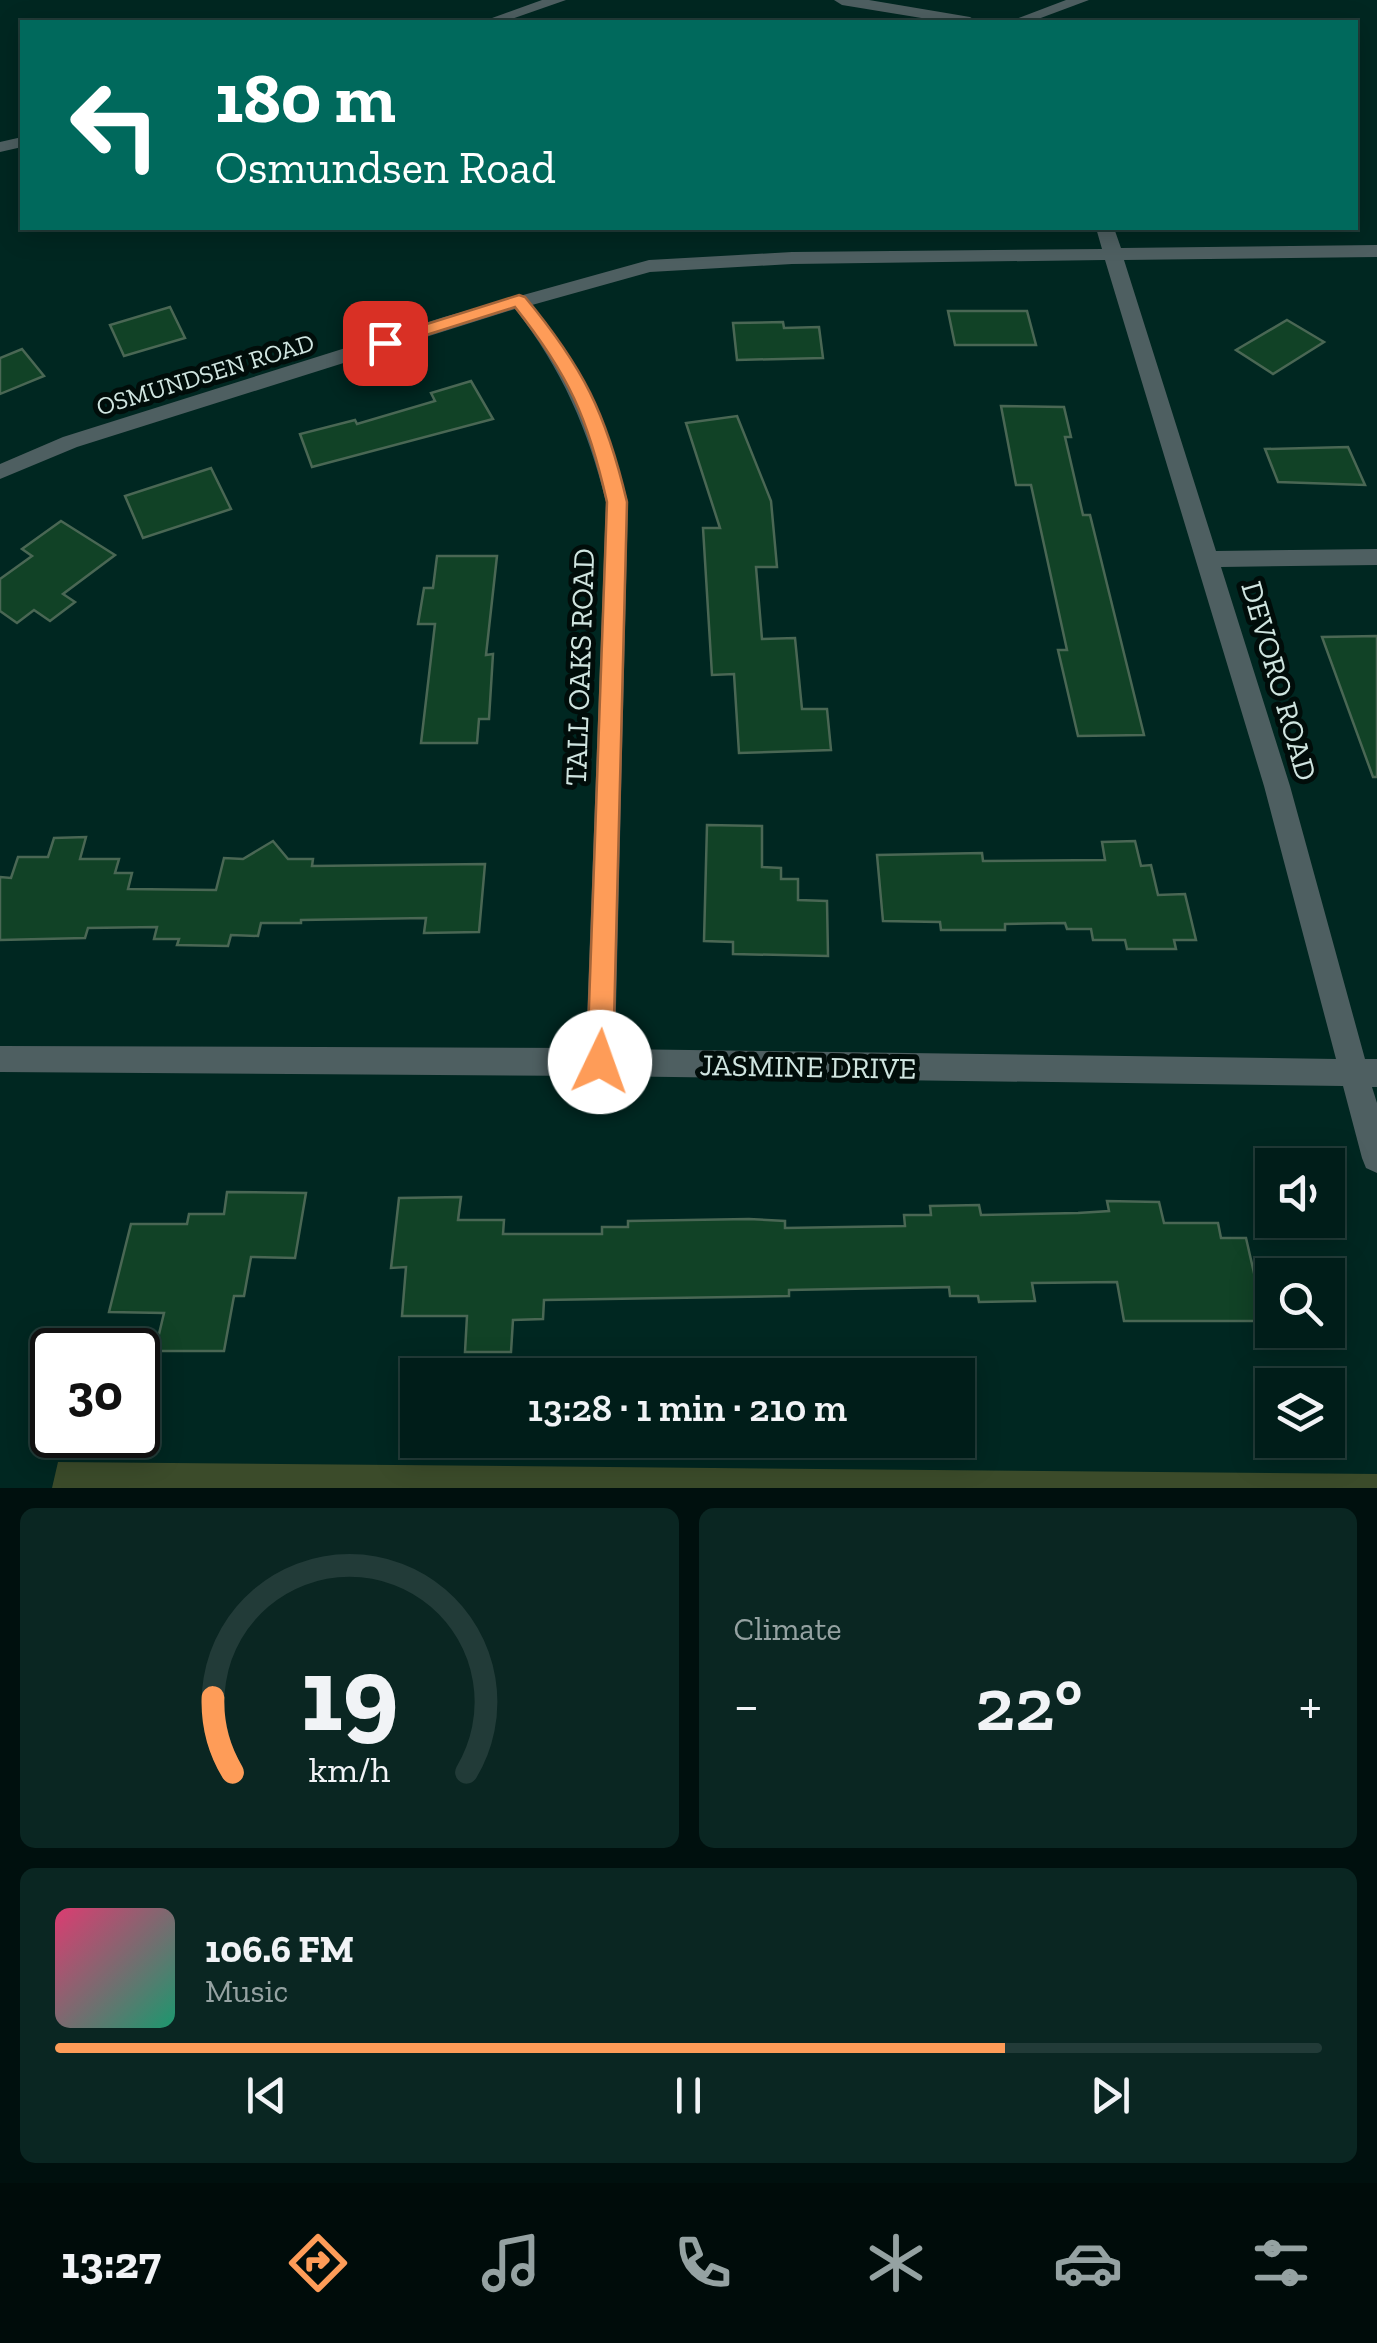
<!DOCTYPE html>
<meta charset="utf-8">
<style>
:root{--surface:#001d19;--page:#0a2622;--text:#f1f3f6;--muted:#95a2a2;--line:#223b38;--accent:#fe9c58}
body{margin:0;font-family:"Zilla Slab",serif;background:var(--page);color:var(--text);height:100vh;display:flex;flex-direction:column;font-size:38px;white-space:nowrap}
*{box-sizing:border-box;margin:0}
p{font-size:32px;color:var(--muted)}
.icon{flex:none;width:55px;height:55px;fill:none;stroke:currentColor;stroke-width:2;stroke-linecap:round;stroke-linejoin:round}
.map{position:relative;height:1488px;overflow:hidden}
.panel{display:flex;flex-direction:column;gap:20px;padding:20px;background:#00100e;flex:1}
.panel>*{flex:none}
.hud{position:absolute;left:20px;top:20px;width:1338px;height:210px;border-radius:0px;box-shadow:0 5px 25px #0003,0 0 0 2px var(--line);background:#00695c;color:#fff;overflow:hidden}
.buttons{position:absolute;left:1255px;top:1148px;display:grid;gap:20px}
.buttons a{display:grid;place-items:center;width:90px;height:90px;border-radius:0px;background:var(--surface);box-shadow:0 5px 25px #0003,0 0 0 2px var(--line);font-size:50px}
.speed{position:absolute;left:30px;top:1328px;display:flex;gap:20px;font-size:50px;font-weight:700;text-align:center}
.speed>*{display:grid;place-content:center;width:130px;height:130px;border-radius:50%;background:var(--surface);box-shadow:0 5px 25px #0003,0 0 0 2px var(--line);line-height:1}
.speed .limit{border:5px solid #111;border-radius:15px;background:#fff;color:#111}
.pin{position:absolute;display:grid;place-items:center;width:85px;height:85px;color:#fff;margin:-42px;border-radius:20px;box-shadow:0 5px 15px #0006}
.me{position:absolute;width:110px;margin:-55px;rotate:3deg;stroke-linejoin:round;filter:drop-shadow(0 0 8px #0008)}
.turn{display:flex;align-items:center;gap:35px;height:210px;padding:0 30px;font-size:45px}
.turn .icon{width:130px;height:130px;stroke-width:2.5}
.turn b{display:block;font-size:70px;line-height:85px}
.big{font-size:75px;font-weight:600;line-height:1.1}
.panel .tile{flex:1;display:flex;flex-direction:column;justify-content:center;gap:15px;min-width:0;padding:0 35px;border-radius:15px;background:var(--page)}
.panel .dial{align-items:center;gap:0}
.dial svg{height:260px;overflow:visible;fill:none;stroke:var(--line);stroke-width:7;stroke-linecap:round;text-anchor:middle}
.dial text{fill:var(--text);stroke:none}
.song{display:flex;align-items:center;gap:30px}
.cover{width:120px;height:120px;border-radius:15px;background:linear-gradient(135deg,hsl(340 70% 55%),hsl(160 70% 35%))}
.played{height:10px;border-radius:5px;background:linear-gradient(90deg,var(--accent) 75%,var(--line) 75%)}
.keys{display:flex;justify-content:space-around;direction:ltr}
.heat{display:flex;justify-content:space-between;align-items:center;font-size:55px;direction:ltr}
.panel .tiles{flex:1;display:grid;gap:20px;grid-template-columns:1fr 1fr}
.tile:last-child{grid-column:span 2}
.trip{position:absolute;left:400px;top:1358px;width:575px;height:100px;border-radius:0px;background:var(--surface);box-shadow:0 5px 25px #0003,0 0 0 2px var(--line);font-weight:600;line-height:100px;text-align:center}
.tab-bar{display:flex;height:160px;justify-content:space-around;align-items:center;background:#000c0a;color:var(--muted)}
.tab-bar .icon{width:70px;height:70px}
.tab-bar .current{color:var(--accent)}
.tab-bar b{font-size:45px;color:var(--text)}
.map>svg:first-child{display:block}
.green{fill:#3b4b2a}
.building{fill:#114226;stroke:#4a6754;stroke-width:2.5}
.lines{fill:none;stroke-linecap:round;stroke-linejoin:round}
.minor{fill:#4e5f61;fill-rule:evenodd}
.route{fill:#fe9c58;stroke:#a56539;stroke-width:2.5}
.labels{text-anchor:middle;stroke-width:10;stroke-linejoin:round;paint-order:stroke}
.far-street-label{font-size:25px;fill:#d0e5e0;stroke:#010d0a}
.street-label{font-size:30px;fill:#d0e5e0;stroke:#010d0a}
</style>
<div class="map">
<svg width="1377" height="1488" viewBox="0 0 1377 1488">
<rect width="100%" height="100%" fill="#002721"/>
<path class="green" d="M58,1462l1319,12v14h-1325z"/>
<g class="building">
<path d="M170,307l15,31 -61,18 -14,-31z"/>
<path d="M948,311h79l9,34h-81z"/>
<path d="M1287,320l37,22 -51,32 -37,-24z"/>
<path d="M783,322l1,6 35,-1 4,31 -86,2 -4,-37z"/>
<path d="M22,349l22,27 -44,18v-36z"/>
<path d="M471,381l22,38 -181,48 -12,-33 55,-14 2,4 78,-23 -4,-8z"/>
<path d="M1001,406l63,1 7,30h-6l18,78h7l54,220 -66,1 -20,-86h9l-36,-165h-15z"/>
<path d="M737,416l34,85 6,66h-21l6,72 33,-1 7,71h25l4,41 -92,3 -5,-79 -22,1 -9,-147h17l-34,-105z"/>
<path d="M1348,447l17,38 -87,-3 -13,-33z"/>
<path d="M211,468l20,41 -88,29 -18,-42z"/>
<path d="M61,521l54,34 -52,39 12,8 -25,19 -16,-11 -17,13 -17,-12v-32l32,-23 -10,-7z"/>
<path d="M437,556h60l-11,99 7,-1 -4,65h-10l-2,24h-56l14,-119h-17l6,-36h9z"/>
<path d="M1377,636v141h-4l-51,-140z"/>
<path d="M707,825l55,1v41l19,1v11h17v21l29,1 1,55 -95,-2v-12l-29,-1z"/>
<path d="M86,837l-6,22h39l-4,14h17l-4,16 88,1 8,-32 19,1 30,-18 15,18h25l-1,7 173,-2 -6,68 -55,1 2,-15 -125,2v3h-40l-3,13 -27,-1 -3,11 -51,-1 2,-6h-25l3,-12 -69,1 -3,10 -85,2v-63l11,1 7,-21h30l6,-19z"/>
<path d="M1135,841l6,25 10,-1 7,30 27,-1 11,46h-22l2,9h-49l-2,-9h-32l-2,-11h-24l-2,-6 -60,1v6h-64l-1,-8 -57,-1 -6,-66 105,-2 1,8 122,-1 -3,-18z"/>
<path d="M227,1192l79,1 -11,65 -44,-1 -7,39h-10l-10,55h-69l9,-38 -55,-1 22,-88h56l2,-10h35z"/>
<path d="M461,1197l-3,23h46l-1,14h99v-7h26v-6l121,-2 36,2v7l120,-2 -1,-11h27l-1,-9 49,-1 2,10 97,-2 31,-2 -2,-10 52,1 5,21h54l3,15h25l19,83h-141l-7,-39 -85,1 3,18 -56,1 -1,-6h-28l-1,-9 -160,3v6l-245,4 -1,19 -30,1 -2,32h-46l2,-36h-65l4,-49 -15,1 8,-70z"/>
</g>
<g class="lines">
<g class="minor">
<path d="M542,0h24l-63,22h-22z"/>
<path d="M834,0h35l101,17 8,5h-32l-104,-17z"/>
<path d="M1066,0h23l-59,22h-22z"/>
<path d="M22,137v10l-22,5v-10z"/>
<path d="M1096,228h18l7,20 256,-3v12l-253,3 92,291 161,-2v16l-156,2 69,219 75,273h12v28h-5l5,16v70l-11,-5 -4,-10 -19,-72 -743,-10 -600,-4v-26l586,2 20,-546c-18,-73 -44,-133 -91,-193l-438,138 -77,32v-15l63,-27 381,-120 205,-57 143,-8 310,-3zM1105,260l159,526 72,273 -721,-10 13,-547c-19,-75 -47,-137 -96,-197l118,-33 142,-8z"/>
</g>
</g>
<path class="route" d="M519,295l6,2c58,70 81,116 102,205l-14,560 -3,9 -10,4 -9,-4 -4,-9 20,-560c-19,-84 -38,-127 -92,-195l-130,41 -9,-5 3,-4z"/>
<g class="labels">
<g class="far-street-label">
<text transform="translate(205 374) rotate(-17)" y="9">OSMUNDSEN ROAD</text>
</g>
<g class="street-label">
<text transform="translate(580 667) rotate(-88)" y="10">TALL OAKS ROAD</text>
<text transform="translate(1279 681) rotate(74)" y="10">DEVORO ROAD</text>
<text transform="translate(808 1067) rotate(1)" y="10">JASMINE DRIVE</text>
</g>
</g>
</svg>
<div class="buttons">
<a><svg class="icon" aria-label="sound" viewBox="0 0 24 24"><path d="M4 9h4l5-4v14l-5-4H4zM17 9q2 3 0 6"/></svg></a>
<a><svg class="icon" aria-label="search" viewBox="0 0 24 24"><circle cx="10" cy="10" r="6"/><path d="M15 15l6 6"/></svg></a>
<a><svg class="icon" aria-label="layers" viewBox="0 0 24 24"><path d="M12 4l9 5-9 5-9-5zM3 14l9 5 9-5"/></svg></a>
</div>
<div class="speed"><div class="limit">30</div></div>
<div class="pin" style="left:385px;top:343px;background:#d93025"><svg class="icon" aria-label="arrive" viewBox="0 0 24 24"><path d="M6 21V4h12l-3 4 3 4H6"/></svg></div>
<svg class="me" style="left:600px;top:1062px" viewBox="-20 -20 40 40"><circle r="19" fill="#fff"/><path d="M0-13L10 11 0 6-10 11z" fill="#fe9c58"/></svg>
<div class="trip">13:28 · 1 min · 210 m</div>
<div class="hud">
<div class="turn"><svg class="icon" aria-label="left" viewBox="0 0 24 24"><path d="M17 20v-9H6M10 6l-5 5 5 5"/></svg><div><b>180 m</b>Osmundsen Road</div></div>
</div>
</div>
<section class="panel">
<div class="tiles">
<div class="tile dial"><svg viewBox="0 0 100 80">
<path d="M14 69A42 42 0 1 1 86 69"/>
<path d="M14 69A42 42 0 0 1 8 46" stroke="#fe9c58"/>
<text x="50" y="56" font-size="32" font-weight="700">19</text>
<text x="50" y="72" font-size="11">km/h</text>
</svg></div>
<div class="tile"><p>Climate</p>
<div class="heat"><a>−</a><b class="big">22°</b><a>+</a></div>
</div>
<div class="tile">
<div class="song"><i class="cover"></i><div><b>106.6 FM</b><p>Music</p></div></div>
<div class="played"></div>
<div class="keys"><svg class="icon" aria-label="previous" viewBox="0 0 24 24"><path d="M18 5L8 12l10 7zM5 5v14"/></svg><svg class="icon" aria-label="pause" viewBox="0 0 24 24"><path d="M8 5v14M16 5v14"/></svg><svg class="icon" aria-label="next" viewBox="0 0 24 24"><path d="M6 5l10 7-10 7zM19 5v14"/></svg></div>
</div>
</div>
</section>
<nav class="tab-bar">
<b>13:27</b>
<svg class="icon current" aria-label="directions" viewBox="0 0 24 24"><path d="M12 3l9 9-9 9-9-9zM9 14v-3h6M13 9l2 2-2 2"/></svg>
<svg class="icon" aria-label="music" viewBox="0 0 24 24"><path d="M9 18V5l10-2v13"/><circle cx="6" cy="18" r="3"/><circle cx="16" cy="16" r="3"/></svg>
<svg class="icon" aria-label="phone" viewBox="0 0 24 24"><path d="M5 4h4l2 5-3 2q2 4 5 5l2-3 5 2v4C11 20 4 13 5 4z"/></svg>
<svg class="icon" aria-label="climate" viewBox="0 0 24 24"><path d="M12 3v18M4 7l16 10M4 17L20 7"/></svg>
<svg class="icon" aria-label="car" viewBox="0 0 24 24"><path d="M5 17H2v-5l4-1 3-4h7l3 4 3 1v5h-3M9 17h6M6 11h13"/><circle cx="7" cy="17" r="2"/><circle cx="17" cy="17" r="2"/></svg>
<svg class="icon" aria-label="filters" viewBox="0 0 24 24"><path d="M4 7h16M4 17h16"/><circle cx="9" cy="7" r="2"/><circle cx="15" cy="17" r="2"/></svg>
</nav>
